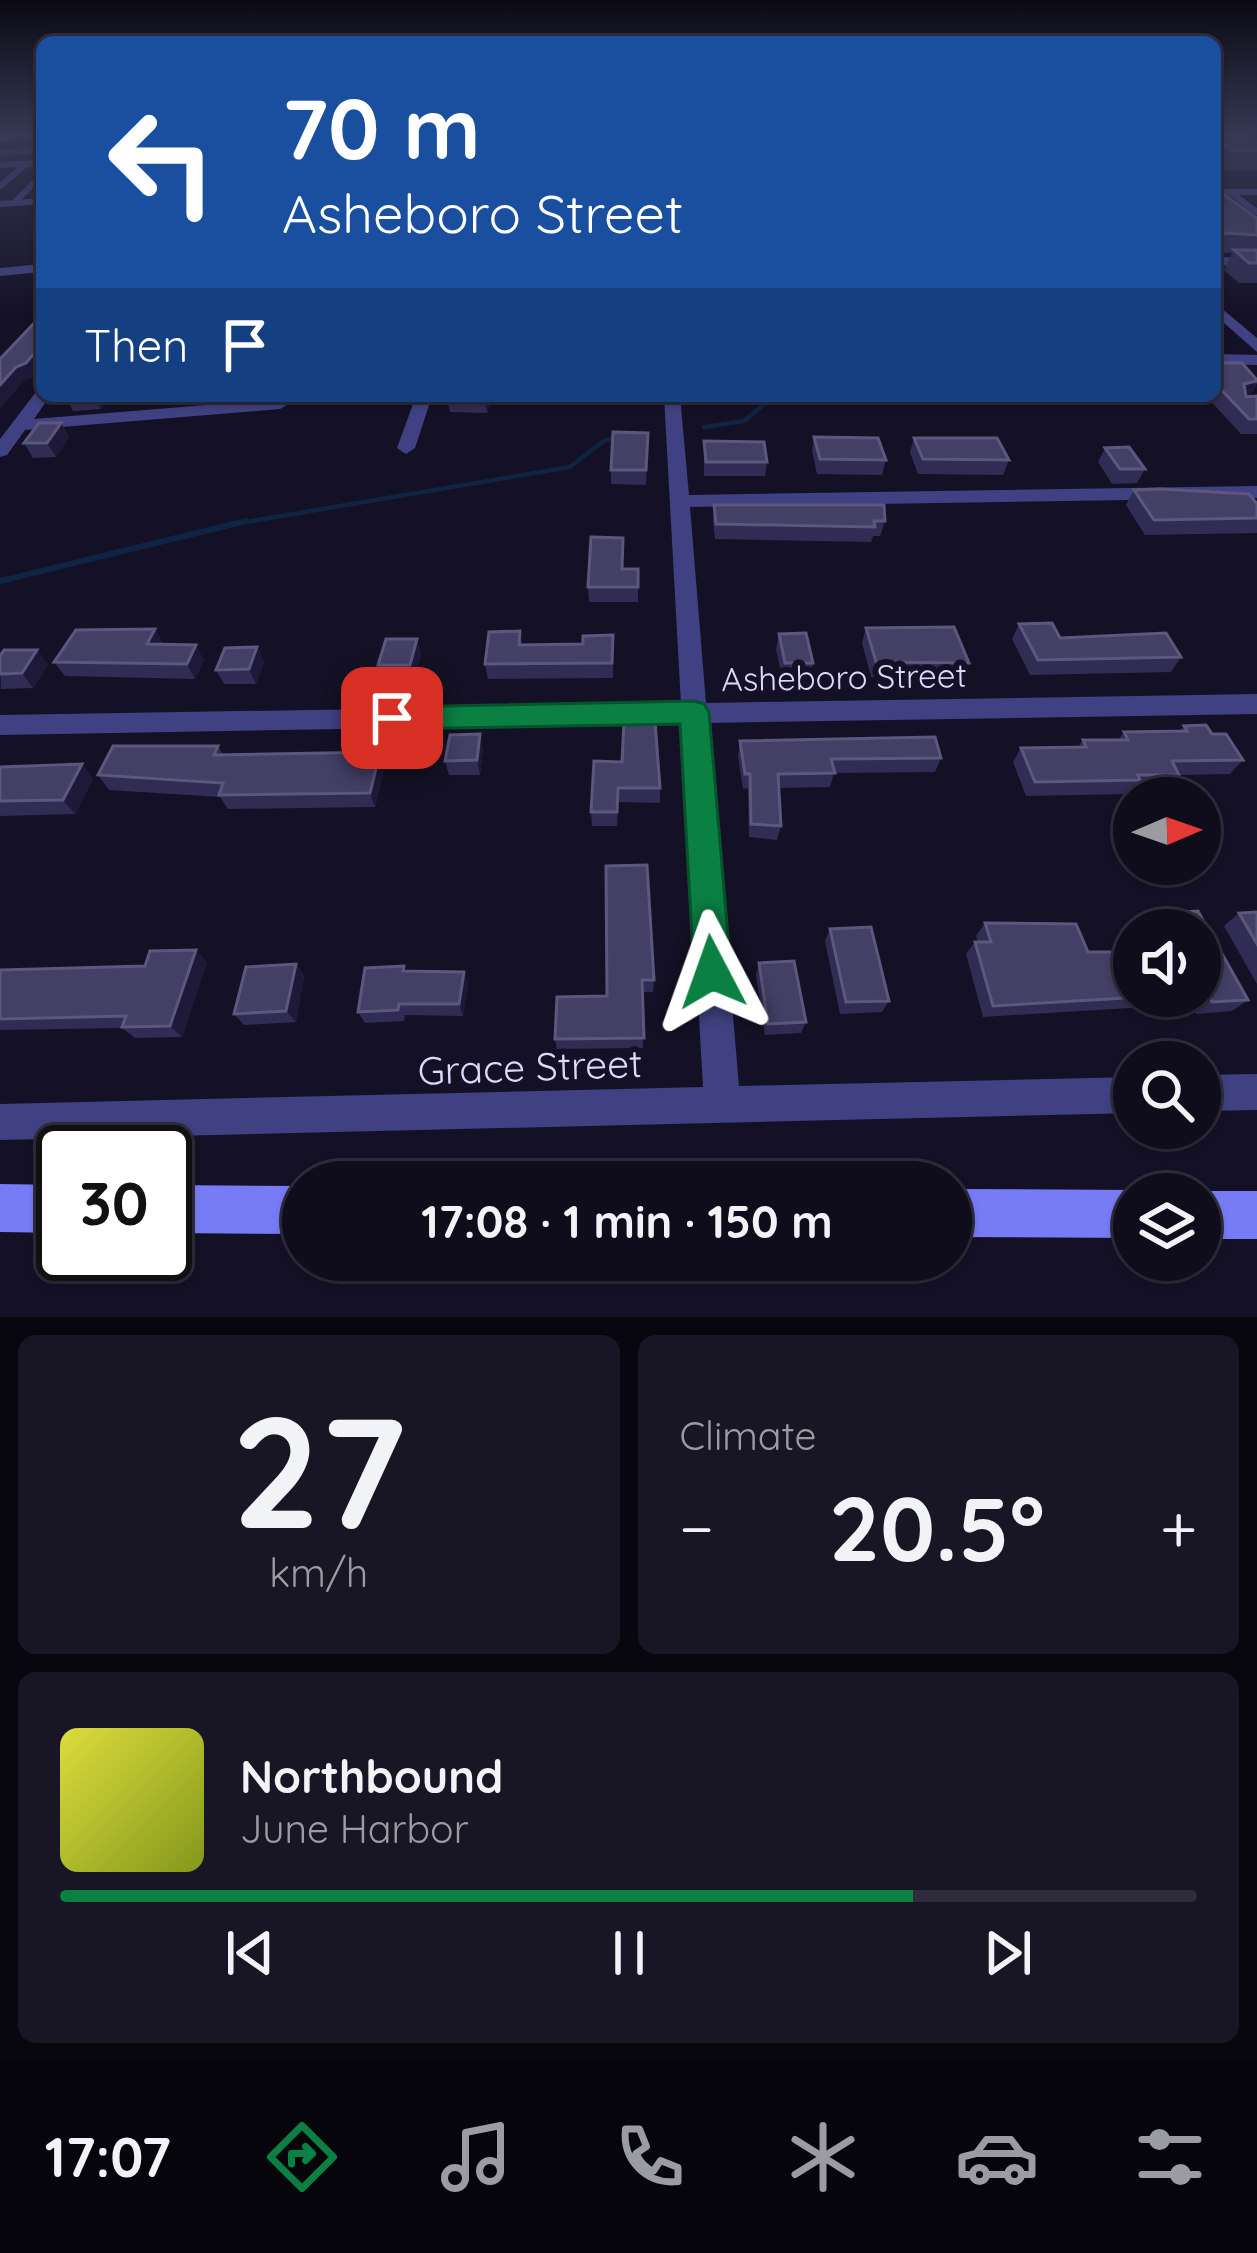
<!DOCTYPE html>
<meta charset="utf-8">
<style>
:root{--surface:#0f0d1c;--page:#181625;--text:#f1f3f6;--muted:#9b9ca3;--line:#2f2d3b;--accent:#0b8043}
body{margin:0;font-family:Quicksand,sans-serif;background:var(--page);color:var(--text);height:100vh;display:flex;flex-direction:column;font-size:45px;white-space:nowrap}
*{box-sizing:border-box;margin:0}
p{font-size:39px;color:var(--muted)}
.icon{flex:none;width:66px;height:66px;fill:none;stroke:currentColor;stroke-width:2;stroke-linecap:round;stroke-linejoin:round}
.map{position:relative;height:1317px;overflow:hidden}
.side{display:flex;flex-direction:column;gap:18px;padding:18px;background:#08070f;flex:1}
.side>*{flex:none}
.hud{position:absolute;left:36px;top:36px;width:1185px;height:366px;border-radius:18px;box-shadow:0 3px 9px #0004,0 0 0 3px var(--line);background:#1a4fa0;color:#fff;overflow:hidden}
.needle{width:78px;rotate:88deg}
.buttons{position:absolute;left:1113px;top:777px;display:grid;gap:24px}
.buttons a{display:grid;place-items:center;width:108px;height:108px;border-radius:50%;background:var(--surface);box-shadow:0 3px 9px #0004,0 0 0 3px var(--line);font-size:60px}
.speed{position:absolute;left:36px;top:1125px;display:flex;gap:24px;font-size:60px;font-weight:700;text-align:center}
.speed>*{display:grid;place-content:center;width:156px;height:156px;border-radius:50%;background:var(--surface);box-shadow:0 3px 9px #0004,0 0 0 3px var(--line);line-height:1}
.speed .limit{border:6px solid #111;border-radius:18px;background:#fff;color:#111}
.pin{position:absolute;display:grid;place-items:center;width:102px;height:102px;color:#fff;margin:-51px;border-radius:24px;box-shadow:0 6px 18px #0006}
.me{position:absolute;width:132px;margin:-66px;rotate:356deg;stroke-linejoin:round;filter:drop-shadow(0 0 9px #0008)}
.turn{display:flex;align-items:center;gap:42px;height:252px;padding:0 48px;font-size:54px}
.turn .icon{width:156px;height:156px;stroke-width:2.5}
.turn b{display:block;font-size:84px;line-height:102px}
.then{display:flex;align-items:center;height:114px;padding:0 48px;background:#0003;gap:24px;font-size:45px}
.big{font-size:90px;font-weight:800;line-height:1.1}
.side .tile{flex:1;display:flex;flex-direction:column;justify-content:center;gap:18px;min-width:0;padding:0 42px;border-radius:18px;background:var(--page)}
.side .dial{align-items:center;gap:0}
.dial b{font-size:156px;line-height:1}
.song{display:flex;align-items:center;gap:36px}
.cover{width:144px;height:144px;border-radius:18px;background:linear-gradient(135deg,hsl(60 70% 55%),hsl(70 70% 35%))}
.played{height:12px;border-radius:6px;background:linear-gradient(90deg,var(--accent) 75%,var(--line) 75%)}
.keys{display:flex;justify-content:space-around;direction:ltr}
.heat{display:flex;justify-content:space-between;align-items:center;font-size:66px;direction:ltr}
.side .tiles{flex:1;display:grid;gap:18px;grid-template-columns:1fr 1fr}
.tile:last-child{grid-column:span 2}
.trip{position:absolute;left:282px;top:1161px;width:690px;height:120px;border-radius:60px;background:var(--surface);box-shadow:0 3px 9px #0004,0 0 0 3px var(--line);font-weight:800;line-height:120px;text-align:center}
.tabs{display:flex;height:192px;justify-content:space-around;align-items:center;background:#06050b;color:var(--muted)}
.tabs .icon{width:84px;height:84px}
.tabs .current{color:var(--accent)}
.tabs b{font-size:54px;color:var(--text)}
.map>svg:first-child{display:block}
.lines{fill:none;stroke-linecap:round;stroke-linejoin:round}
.stream-far1{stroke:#0e2442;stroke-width:4.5}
.stream{stroke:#0e2442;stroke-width:6}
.service{stroke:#404182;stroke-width:6}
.minor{fill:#404182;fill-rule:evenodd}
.tertiary{fill:#404182;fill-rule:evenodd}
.secondary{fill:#777bf5;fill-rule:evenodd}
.primary{fill:#b868f4;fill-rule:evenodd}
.wall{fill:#312c53}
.shaded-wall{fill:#1e1939}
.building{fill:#433f65;stroke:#5b577d;stroke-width:3}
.route{fill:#0b8043;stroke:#07532c;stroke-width:3}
.labels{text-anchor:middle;stroke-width:12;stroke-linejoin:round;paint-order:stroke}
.street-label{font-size:33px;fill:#dbd9fc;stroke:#141126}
.near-street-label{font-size:39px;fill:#dbd9fc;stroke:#141126}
</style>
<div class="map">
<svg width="1257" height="1317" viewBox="0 0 1257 1317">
<rect width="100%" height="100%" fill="#141126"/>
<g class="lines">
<g class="stream-far1">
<path d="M704,427l40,-6 30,-25"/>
<path d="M234,524l336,-57 35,-27 14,-2"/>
</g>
<path class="stream" d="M0,581l246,-60"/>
<g class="service">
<path d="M11,135l31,3"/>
<path d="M0,165l42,-2"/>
<path d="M0,186l26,-22"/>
<path d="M1230,192l27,20"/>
<path d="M15,203l27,-2"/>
<path d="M0,204l14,-1 28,-28"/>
</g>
<g class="minor">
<path d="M42,147v6l-42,3v-6z"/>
<rect x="1215" y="189" width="42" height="6"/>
<path d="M1215,257l42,1v8l-42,-1z"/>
<path d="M42,264v8l-42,4v-8z"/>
<path d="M1215,303l42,35v14l-42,-37z"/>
<path d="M1215,354l42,1v10l-42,-1z"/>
<path d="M42,391v5h8l-16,23 246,-20 9,5 -9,5 -255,21 -18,25 -7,2v-18l36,-47z"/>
<path d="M416,396h16l-17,52 -9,6 -9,-6z"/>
<path d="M664,396h16l9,99 568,-9v12l-567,9 16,196 551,-9v20l-549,9 31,363 395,-9v36l-1134,27v-36l703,-17 -21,-364 -682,12v-20l681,-11z"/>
<path d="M1257,1074v36l-57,1v-36z"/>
</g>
<rect class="tertiary" x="1215" y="135" width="42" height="8"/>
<g class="secondary">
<path d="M0,1184l63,1v48l-63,-1z"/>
<path d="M165,1185l138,1v48l-138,-1z"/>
<path d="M951,1189l183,1 10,4h-10v44l-183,-1z"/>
<path d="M1200,1191h57v48h-57v-45h-8z"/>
</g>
<path class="primary" d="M27,133l-2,3 -25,6v-8z"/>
</g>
<g class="wall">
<path d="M1257,140v30h-34l-8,-5v-22z"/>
<path d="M1215,188l42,30v65h-18l-15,-13 8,-17h-17z"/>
<path d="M1215,363l42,17v3l-7,12 -4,1h11v38h-16l-35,-38h9z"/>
<path d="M66,396h42l-7,13 -28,2z"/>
<path d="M491,396l-4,17 -37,-1 -3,-14z"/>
<path d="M61,423l8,14 -13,20 -23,1 -9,-15z"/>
<path d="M648,433l-2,52 -35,-1v-14z"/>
<path d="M814,437l72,23 -4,15 -65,-1 -5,-23z"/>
<path d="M914,438l95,22 -6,15 -85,-1 -8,-22z"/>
<path d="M704,441l63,21 -2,14h-61z"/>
<path d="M1105,448l40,21 -8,14 -25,1 -14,-22z"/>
<path d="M1134,490l123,14v29l-112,2 -19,-30z"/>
<path d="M714,505l171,16 -5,15h-7l-2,6 -156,-3 -2,-19z"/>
<path d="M623,569h15v33h-49l-1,-15z"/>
<path d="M1019,624l41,14 121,19 -10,15 -141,3 -18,-36z"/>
<path d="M866,628l103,35 -7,14h-91l-9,-34z"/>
<path d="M520,631l2,14 61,-1 30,-9v43l-125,1 -3,-15z"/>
<path d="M779,634l34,29 -3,15h-28l-6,-29z"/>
<path d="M417,639l4,15 -7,26h-31l-5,-15z"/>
<path d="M164,644l40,16 -9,19 -130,-3 -11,-14z"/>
<path d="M257,647l7,15 -8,22h-32l-8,-14z"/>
<path d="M37,650l11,15 -15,23 -32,1 -1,-33z"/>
<path d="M1184,726l28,8 31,26 -13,14 -51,1 -11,14 -36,1 -3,4 -103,2 -13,-34 8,-14 57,-1 5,-7h35l6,-8 56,-1z"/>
<path d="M740,741l201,17 -6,14 -101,1 -4,14 -52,1 3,38 -4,14 -28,-3 -1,-49 -5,1 -5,-33z"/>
<path d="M218,746l5,9 162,11 -10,41 -147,2 -8,-12 -111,-7 -11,-15z"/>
<path d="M483,749l-3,26h-31l-4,-14z"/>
<path d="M622,762l38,26v15l-42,-1 -1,24h-25l-1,-14z"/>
<path d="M0,767l93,12 -18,35 -75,2z"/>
<path d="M606,866l48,114 -1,12h-11l1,56 -86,1 -2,-10 52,-43z"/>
<path d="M1198,911l50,89 -16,11 -36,3 -8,-18h12v-66h-46l-2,-4 13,-13z"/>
<path d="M1257,912v72l-33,-58 15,-13z"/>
<path d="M985,923l103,29 86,47 -15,12 -30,-3 -146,9 -17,-63 9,-12h3l-2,-6z"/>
<path d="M830,929l59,72 -7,11 -42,2 -15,-73z"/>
<path d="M207,962l-25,75 -47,1 -13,-10 -122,2v-60l145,-4z"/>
<path d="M759,963l47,59 -5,11 -36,2 -9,-60z"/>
<path d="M296,964l8,12 -8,46 -52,3 -10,-11z"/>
<path d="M406,971l62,13 -5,32 -58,-1 -1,6 -39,2 -7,-11z"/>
</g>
<g class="shaded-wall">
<path d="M42,344v23l-8,10 -10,4 -24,28v-24l16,-18z"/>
<path d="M1257,381l-7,14 -14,4 8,-15z"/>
<path d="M94,396h14l-7,13z"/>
<path d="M486,396h5l-4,17 -2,-14z"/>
<path d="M61,423l8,14 -13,20 -9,-14z"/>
<path d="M155,629l9,15h-17z"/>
<path d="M417,639l4,15 -7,26 -4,-15z"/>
<path d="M196,645l8,15 -9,19 -8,-15z"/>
<path d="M257,647l7,15 -8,22 -7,-15z"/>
<path d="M37,650l11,15 -15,23 -11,-15z"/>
<path d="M480,734l3,15 -3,26 -3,-15z"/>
<path d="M380,752l5,14 -10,41 -5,-14z"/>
<path d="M82,764l11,15 -18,35 -12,-14z"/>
<path d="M196,950l11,12 -25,75 -12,-11z"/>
<path d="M296,964l8,12 -8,46 -10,-11z"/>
<path d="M464,972l4,12 -5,32 -4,-12z"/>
</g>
<g class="building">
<path d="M1215,133h30l12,7v11l-25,-1 -11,-7h-6z"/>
<path d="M1215,188l42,30v17l-32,-2 -5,6 -5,-4z"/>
<path d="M1234,250h23v13h-8z"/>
<path d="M42,315v29l-16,19 -10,4 -16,18v-26z"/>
<path d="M1215,363h27l15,17v1l-13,3 2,13 11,-1v23h-8l-34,-36z"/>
<path d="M448,396h38l-1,3 -38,-1z"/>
<path d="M39,423h22l-14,20h-23z"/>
<path d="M613,432l35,1 -2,37h-35z"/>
<path d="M814,437l64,1 8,22 -66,-1z"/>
<path d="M914,438h83l12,22 -86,-1z"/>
<path d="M704,441l60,1 3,20h-61z"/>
<path d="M1129,447l16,22h-25l-15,-21z"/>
<path d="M1160,489l89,5 8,10v14l-103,2 -20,-30z"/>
<path d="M714,505h170l1,16h-11l1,6 -159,-3z"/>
<path d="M591,537l32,1 -1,31h16v18h-50z"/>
<path d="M1052,623l8,15 106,-5 15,24 -143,3 -19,-36z"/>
<path d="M954,627l15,36 -93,-1 -10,-34z"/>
<path d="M155,629l-8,15 49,1 -9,19 -133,-2 22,-32z"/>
<path d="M520,631l-1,14 64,-1v-8l30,-1 -1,28 -127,1 4,-32z"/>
<path d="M806,633l7,30h-28l-6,-29z"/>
<path d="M386,639h31l-7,26h-32z"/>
<path d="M257,647l-8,22 -33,1 9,-22z"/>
<path d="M4,650h33l-15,23 -22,1v-18z"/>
<path d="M624,721h31l5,67h-42l-1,24h-26l3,-51 28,1z"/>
<path d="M1206,725l6,9h14l17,26 -71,1 7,14h-41l2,5 -105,2 -14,-34 65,-1 -3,-7h45l-4,-8 63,-1 -3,-5z"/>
<path d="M480,734l-3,26 -32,1 5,-26z"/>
<path d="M935,737l6,21 -110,1 4,14 -57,1 3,52 -30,-2 -1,-50h-5l-5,-33z"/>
<path d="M113,746h105l-4,9 166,-3 -10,41 -151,2 4,-12 -125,-8z"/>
<path d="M82,764l-19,36 -63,1v-34z"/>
<path d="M647,865l7,115h-12l2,58 -89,1 2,-42 50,-1 -1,-130z"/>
<path d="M1198,911l50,89 -36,2 -12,-22v-50h-26l-9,-17z"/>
<path d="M1257,912v32l-18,-31z"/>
<path d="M985,923l91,1 12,28h46v44h38l2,3 -32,-2 -149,9 -18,-64h16z"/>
<path d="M871,927l18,74 -43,1 -16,-73z"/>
<path d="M196,950l-26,76 -48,1 4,-11 -126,3v-49l145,-4 5,-15z"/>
<path d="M794,961l12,61 -38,2 -9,-61z"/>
<path d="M296,964l-10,47 -52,3 12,-47z"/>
<path d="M404,966l-1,5 61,1 -5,32h-60l-1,6 -40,2 7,-44z"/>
</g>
<linearGradient id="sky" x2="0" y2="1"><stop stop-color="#0b0915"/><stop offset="0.42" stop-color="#343852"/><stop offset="1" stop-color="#343852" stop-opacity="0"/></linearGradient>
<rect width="1257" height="317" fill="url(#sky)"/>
<path class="route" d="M694,701l10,3 5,8 22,260 -5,13 -14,5 -13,-5 -5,-13 -14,-248 -288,5 -10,-3 -4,-8 4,-8 10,-3z"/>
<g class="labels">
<g class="street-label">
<text transform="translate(844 677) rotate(-1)" y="12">Asheboro Street</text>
</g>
<g class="near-street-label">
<text transform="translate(530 1067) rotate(-2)" y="14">Grace Street</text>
</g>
</g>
</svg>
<div class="buttons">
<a><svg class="needle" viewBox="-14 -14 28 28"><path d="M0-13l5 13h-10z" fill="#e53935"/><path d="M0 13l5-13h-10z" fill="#9b9ca3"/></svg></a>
<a><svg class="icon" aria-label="sound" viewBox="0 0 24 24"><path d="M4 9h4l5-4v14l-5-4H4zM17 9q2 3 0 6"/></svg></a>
<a><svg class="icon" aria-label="search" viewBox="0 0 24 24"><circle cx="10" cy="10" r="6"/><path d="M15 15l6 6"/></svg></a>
<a><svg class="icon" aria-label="layers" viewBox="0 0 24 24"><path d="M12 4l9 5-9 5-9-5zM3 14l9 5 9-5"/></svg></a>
</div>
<div class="speed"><div class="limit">30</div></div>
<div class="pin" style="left:392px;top:718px;background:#d93025"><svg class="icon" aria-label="arrive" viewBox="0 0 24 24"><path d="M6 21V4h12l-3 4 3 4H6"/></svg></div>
<svg class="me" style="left:712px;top:972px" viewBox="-20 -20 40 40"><path d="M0-17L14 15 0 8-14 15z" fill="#0b8043" stroke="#fff" stroke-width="4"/></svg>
<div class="trip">17:08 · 1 min · 150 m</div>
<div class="hud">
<div class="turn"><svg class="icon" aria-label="left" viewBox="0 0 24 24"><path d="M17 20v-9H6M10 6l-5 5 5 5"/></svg><div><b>70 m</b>Asheboro Street</div></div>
<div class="then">Then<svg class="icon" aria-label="arrive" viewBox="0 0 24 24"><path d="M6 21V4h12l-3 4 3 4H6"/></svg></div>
</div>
</div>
<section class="side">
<div class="tiles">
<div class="tile dial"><b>27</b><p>km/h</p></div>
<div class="tile"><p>Climate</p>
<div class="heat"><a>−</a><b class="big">20.5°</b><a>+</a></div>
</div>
<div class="tile">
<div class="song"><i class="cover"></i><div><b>Northbound</b><p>June Harbor</p></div></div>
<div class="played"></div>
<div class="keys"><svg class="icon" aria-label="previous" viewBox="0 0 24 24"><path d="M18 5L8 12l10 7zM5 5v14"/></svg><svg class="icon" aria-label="pause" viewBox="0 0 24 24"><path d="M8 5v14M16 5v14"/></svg><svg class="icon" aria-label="next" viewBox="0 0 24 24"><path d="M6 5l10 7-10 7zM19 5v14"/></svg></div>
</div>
</div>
</section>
<nav class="tabs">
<b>17:07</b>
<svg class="icon current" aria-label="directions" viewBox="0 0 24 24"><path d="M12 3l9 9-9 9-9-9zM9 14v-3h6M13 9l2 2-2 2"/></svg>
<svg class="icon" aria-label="music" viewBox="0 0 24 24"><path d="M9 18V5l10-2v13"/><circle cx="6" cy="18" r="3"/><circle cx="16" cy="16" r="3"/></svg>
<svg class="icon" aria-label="phone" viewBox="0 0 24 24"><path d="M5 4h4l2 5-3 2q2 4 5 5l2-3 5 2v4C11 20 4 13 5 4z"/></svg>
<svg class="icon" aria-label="climate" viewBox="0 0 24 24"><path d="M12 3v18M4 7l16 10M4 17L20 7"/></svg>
<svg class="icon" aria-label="car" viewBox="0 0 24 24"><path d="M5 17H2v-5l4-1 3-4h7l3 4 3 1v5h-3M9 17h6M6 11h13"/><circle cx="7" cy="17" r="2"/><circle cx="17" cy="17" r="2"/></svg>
<svg class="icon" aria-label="filters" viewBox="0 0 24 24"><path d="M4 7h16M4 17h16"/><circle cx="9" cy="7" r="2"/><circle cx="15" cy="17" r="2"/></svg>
</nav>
